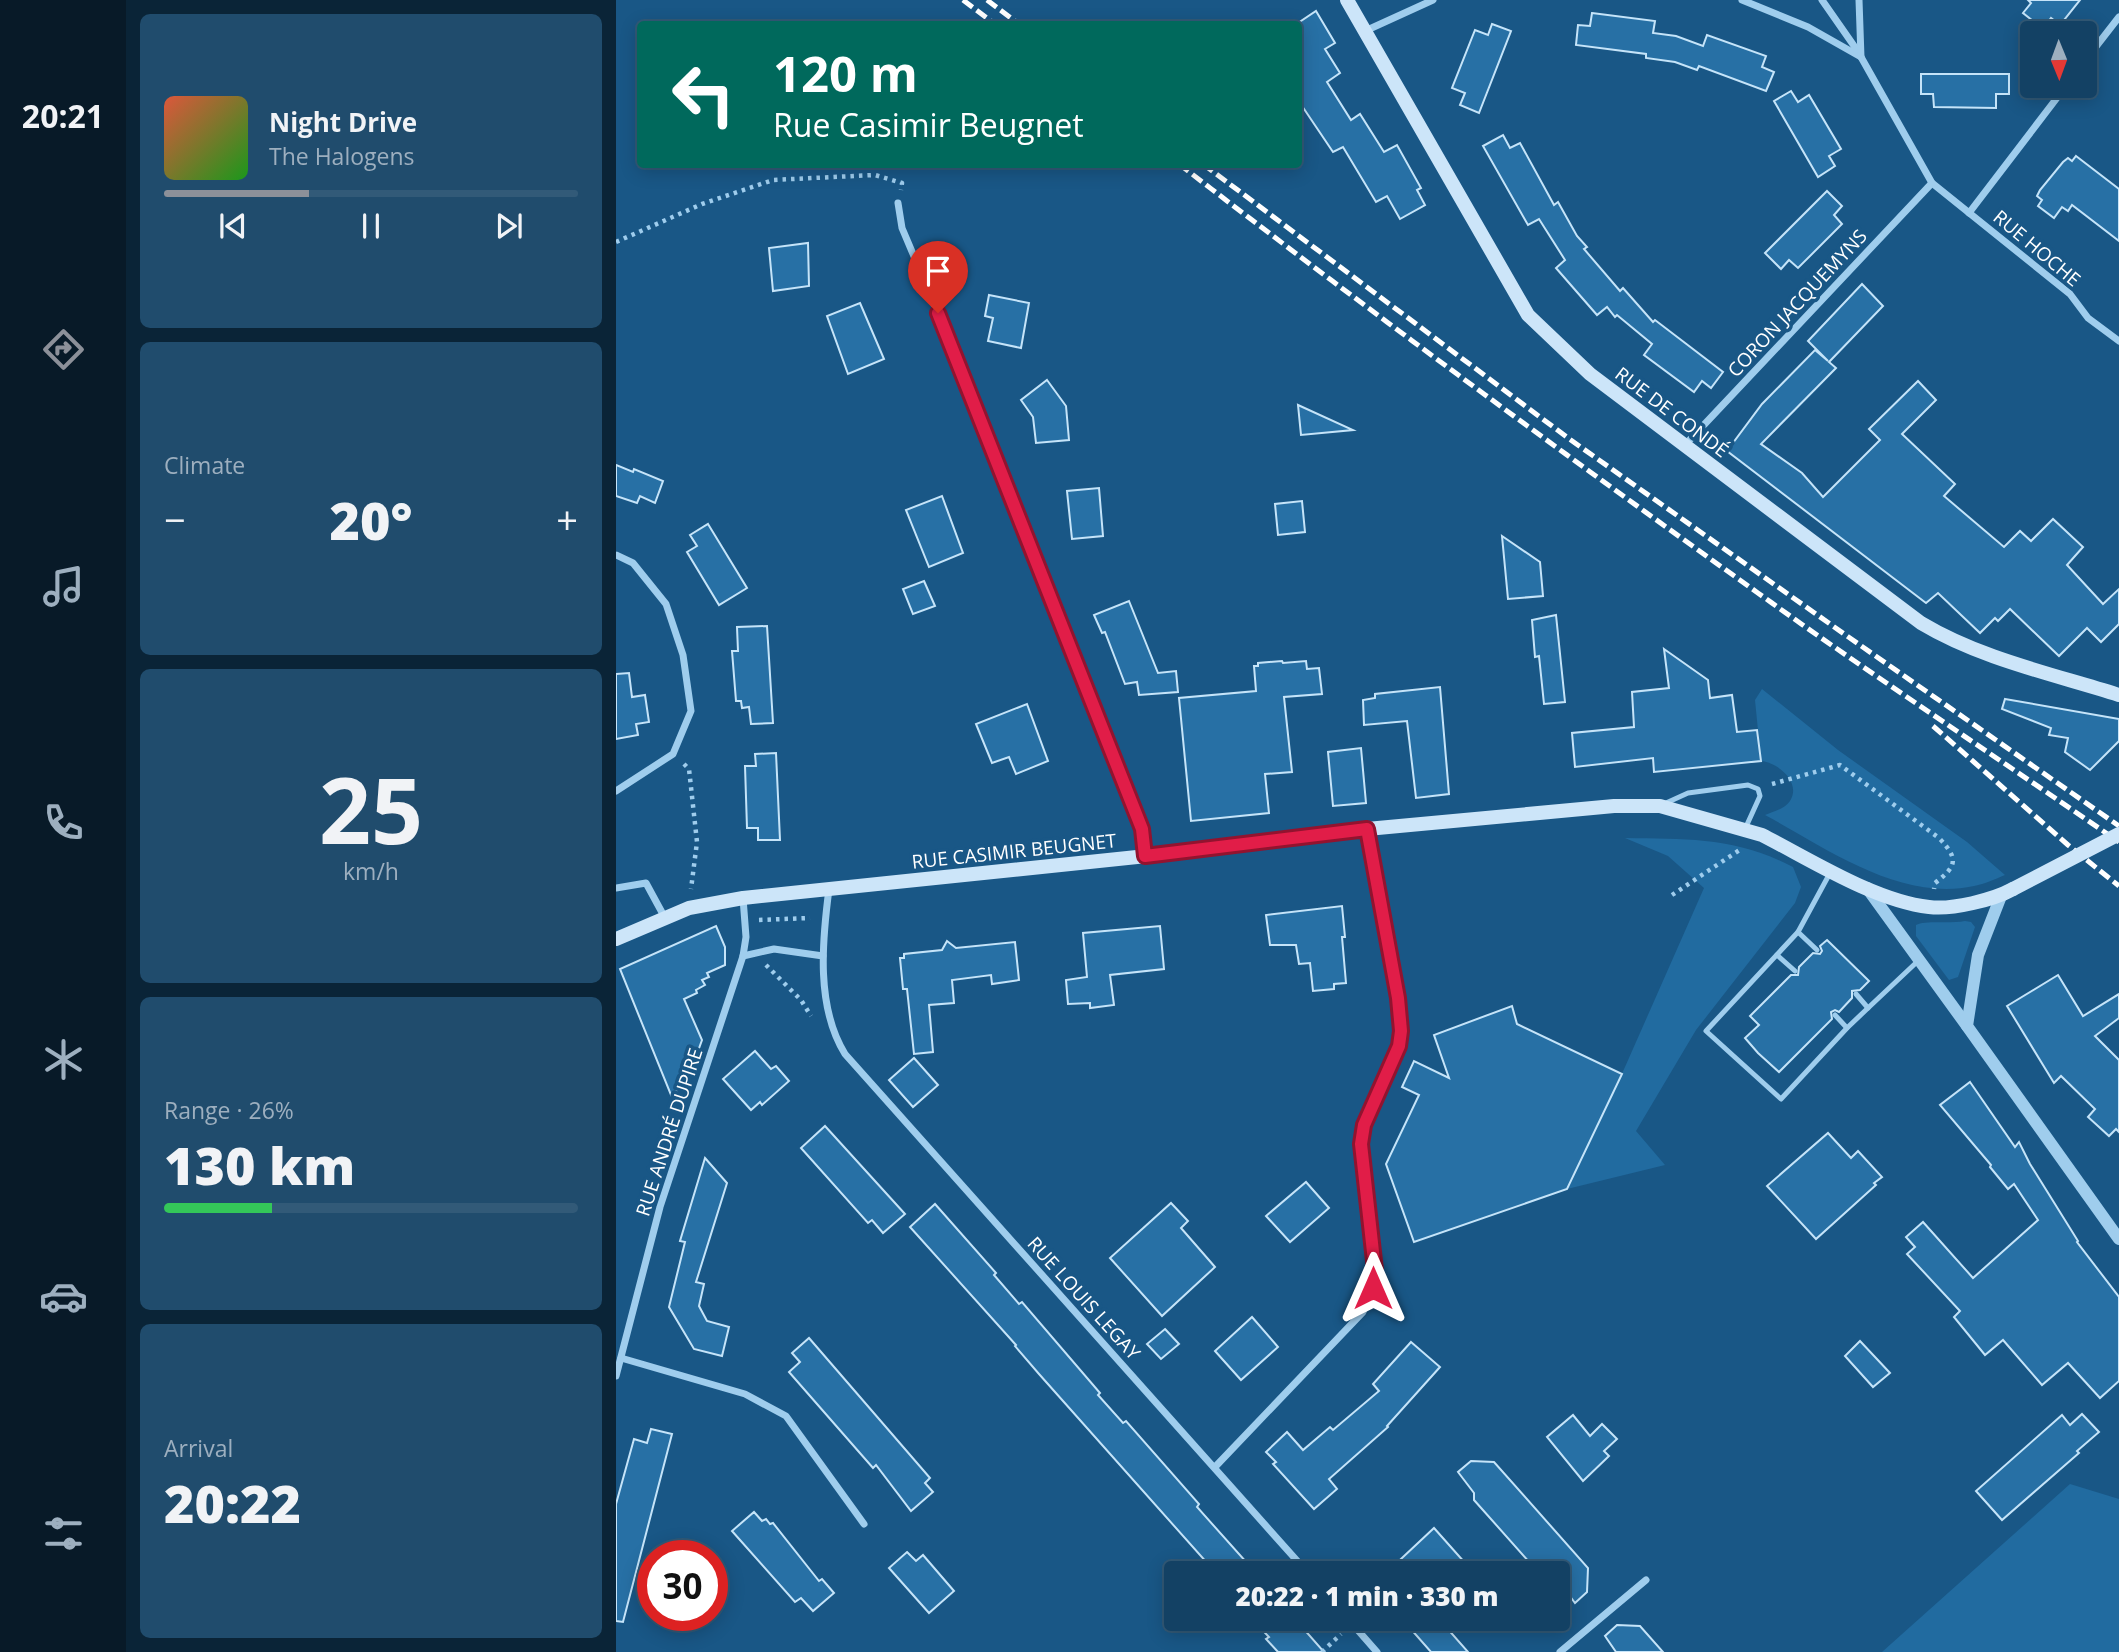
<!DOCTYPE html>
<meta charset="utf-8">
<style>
:root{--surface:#134164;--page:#204c6d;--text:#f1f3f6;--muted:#9dafbf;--line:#325a78;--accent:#8c9099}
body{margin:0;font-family:"Open Sans",sans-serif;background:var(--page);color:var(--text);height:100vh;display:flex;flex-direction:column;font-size:26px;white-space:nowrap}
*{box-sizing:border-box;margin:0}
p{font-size:23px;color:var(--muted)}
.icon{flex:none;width:38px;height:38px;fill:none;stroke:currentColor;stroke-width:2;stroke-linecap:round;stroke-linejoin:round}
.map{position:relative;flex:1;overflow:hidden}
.sheet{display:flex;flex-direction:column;gap:14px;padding:14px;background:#0a2437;width:490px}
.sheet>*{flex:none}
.hud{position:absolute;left:21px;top:21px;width:665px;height:147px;border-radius:7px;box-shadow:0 4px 18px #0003,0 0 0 2px var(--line);background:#00695c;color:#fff;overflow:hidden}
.needle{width:46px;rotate:179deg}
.buttons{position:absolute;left:1404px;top:21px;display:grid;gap:14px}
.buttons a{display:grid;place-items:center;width:77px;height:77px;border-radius:7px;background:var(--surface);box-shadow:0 4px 18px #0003,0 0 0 2px var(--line);font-size:35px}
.speed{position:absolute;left:21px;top:1540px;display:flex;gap:14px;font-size:35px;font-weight:700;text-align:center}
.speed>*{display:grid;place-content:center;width:91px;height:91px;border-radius:50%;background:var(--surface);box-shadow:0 4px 18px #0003,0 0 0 2px var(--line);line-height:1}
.speed .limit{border:10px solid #d22;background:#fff;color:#111}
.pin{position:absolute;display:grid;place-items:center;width:60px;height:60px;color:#fff;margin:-72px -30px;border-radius:50% 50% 50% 0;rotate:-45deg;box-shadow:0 0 7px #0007}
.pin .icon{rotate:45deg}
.me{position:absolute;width:77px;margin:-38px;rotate:0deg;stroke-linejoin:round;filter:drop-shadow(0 0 5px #0008)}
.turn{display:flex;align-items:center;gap:24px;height:147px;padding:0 21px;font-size:32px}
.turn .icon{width:91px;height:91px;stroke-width:2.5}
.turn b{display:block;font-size:49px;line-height:60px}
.big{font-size:52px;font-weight:800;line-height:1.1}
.sheet .widget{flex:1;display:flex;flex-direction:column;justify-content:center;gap:10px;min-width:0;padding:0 24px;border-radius:10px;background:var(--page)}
.sheet .dial{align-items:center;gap:0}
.dial b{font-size:91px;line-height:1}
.song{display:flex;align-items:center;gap:21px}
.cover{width:84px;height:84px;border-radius:10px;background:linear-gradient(135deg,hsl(10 70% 55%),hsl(120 70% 35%))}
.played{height:7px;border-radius:4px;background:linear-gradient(90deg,var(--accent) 35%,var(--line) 35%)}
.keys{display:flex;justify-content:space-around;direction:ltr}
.heat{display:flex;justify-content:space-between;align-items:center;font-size:38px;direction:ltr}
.charge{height:10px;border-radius:5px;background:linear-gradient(90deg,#34c759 26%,var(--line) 0)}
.trip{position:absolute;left:548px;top:1561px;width:406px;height:70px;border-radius:7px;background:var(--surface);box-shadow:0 4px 18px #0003,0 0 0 2px var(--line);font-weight:800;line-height:70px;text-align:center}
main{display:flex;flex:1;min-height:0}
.tabs{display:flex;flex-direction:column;width:126px;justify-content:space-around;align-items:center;background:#081a28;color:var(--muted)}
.tabs .icon{width:49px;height:49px}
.tabs .current{color:var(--accent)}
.tabs b{font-size:32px;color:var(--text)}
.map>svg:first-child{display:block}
.green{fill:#216ba0}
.building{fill:#2770a5;stroke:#c5e4f9;stroke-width:2}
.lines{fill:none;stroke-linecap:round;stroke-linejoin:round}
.path{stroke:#9fcded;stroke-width:4.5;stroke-dasharray:3.5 5;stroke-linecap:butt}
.service{stroke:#9fcded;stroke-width:5}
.minor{stroke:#9fcded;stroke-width:7}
.tertiary{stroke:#9fcded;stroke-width:12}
.secondary{stroke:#cce5f9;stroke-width:14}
.rail{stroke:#fff;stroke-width:5;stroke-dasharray:12 5;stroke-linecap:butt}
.secondary-bridge{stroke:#cce5f9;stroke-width:14}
.route-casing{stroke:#92132f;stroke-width:18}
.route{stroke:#e11d48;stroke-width:12}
.labels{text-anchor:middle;stroke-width:7;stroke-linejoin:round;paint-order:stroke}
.street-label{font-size:19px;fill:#fff;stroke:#195786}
</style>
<main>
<nav class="tabs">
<b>20:21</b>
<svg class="icon current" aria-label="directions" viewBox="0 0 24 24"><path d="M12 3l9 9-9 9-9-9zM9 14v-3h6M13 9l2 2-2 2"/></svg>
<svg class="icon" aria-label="music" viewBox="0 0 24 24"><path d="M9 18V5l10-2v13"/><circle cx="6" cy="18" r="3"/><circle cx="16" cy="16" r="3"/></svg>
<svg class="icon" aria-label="phone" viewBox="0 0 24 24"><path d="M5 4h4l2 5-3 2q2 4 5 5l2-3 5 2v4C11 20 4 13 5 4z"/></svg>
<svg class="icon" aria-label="climate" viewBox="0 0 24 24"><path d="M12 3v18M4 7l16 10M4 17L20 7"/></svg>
<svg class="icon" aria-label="car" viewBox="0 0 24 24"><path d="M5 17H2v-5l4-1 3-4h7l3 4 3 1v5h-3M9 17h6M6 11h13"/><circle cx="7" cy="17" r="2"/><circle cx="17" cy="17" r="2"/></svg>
<svg class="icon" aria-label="filters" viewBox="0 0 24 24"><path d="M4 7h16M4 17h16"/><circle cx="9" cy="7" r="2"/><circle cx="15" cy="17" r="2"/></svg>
</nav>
<section class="sheet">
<div class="widget">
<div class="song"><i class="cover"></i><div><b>Night Drive</b><p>The Halogens</p></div></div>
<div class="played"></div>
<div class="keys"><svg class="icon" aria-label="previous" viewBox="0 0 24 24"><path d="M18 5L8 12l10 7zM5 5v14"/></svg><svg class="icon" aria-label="pause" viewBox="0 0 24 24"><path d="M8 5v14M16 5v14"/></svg><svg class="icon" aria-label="next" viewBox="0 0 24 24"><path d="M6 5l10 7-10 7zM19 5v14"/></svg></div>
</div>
<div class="widget"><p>Climate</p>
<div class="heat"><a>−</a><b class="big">20°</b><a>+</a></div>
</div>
<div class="widget dial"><b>25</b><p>km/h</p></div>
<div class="widget"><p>Range · 26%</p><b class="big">130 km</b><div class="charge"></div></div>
<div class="widget"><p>Arrival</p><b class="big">20:22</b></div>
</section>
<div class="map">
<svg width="1503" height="1652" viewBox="0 0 1503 1652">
<rect width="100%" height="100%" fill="#195786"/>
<g class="green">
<path d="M1146,689l76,61 129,92 38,33c-10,4 -20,9 -31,11 -74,16 -148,-38 -209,-71 7,-3 20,-6 25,-14 12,-19 -13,-39 -29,-40l-6,-61z"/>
<path d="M1009,838c63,1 111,-1 168,29l8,20 -6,16 -99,127 -60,101 29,34 -98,24 58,-122 79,-179 -36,-32z"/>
<path d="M1349,921l6,1 4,5 -17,50 -9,3 -33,-44v-11c9,-5 34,-1 49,-4z"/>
<path d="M1454,1484l49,15v153h-237z"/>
</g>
<g class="building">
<path d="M1412,0h52l-20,25 -9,-7 -8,11 -20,-16 8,-10z"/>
<path d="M700,11l19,32 -10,6 15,24 -13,9 24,38 9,-6 24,38 13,-7 24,43 -4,2 8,15 -25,14 -13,-23 -11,6 -33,-55 -10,5 -35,-52v-77z"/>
<path d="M976,13l63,8 -2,12 23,3 27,10 4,-11 59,21 -4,11 12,5 -8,19 -67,-25 -2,4 -22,-8 -29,-4v-4l-70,-9 2,-20 12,1z"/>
<path d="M876,24l19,7 -32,82 -19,-8 5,-12 -13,-5 23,-58 13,5z"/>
<path d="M1305,74h88v20h-13v14l-62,-1 -1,-13h-12z"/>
<path d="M1175,91l7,11 11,-7 32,54 -12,7 6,10 -17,11 -44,-76z"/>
<path d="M887,135l7,13 10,-5 34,62 4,-3 19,34 10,11 -3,2 36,42 3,-3 30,34 2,-2 68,52 -12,16 -9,-7 -8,11 -50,-37 8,-11 -35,-29 -2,2 -8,-10 -10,8 -41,-47 9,-8 -26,-41 -11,6 -45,-79z"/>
<path d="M1460,156l43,33v52l-47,-36 -4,6 -6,-4 -8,11 -16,-12 4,-6 -5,-4 3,-6 23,-28 5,-4 4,3z"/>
<path d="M1211,191l15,15 -8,9 8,9 -44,44 -9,-8 -8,9 -16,-16z"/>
<path d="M192,243l1,43 -36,5 -4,-43z"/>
<path d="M1246,284l21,22 -54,56 7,6 -75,76 41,29 21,24 57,-57 -11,-11 49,-48 18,19 -34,34 53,50 -11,12 60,51 16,-16 11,10 22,-22 30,28 -16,18 36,39 16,-15v35l-18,18 -14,-14 -28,28 -49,-47 -12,12 -3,-3 -15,15 -42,-40 -12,10 -199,-152 35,-47 53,-54 13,11 -20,-20z"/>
<path d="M373,295l40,8 -8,45 -33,-7 5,-23 -8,-2z"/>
<path d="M244,303l24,56 -36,15 -21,-58z"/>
<path d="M431,380l19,26 3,34 -33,3 -3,-26 -12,-17z"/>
<path d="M682,405l55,25 -52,5z"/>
<path d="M0,465l17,7 1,-3 29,12 -8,22 -15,-7 -3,7 -21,-7z"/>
<path d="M483,488l4,48 -31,3 -5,-48z"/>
<path d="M326,496l21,57 -34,14 -23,-57z"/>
<path d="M686,501l3,31 -27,3 -3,-31z"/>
<path d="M92,524l39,64 -28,17 -32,-53 10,-6 -7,-11z"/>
<path d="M886,536l38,26 3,34 -35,3z"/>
<path d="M308,581l11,25 -22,8 -10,-25z"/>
<path d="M513,601l29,72 18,-2 2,21 -39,3 -2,-13 -12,2 -20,-52 -3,1 -8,-18z"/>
<path d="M940,615l9,87 -21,2 -5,-48 -4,1 -3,-37z"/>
<path d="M151,626l6,97 -22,1 -2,-17 -7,1 -1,-7h-5l-4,-50h6l-1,-24z"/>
<path d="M1048,649l44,31 2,18 22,-3 5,37 20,-2 4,31 -107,11 -1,-14 -78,9 -3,-34 62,-6 -2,-35 37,-4z"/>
<path d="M666,661l1,2 23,-2 1,8 12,-1 3,26 -38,3 8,75 -27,2 4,39 -78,8 -12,-123 77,-7 -2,-25h4v-3z"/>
<path d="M13,673l3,24 13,-2 4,27 -13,2 2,11 -22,4v-65z"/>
<path d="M824,687l9,107 -33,4 -9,-77 -43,4 -1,-25 12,-2v-4z"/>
<path d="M1389,699l114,20v22l-29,29 -25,-18 3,-14 -19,-3 2,-7 -49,-19z"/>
<path d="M411,704l21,57 -32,13 -7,-17 -17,6 -16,-39z"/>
<path d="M745,748l5,55 -33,3 -5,-54z"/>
<path d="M160,753l4,87h-22v-12h-11l-2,-62h11l-1,-12z"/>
<path d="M726,906l3,31h-3l4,46 -12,1v5l-21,2 -3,-28 -11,1 -3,-19h-26l-4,-30z"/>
<path d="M100,926l9,21v18l-18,8 2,4 -7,3 3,5 -9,5 1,3 -13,6 18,41 -16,44 -15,11 -51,-126z"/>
<path d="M544,926l4,43 -54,6 4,30 -24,3v-5l-22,1 -2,-24 21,-3 -4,-44z"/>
<path d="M1211,940l42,41 -9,9 -8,1v7l-13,14 -4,-2 -4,2 1,7 -53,53 -21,-19 -13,-15 14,-13 -9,-9 41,-41h7l1,-8 14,-14 7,1 2,-3 -2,-5z"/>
<path d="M331,941l9,7 59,-6 4,38 -27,4 -1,-9 -39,5 2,23 -25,2 4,47 -19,2 -7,-65h-4l-3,-31h4v-4l38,-4z"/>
<path d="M1442,975l25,41 36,-22v24l-24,18 24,24v72l-3,-3 -7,7 -21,-19 7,-8 -34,-33 -7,7 -47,-77z"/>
<path d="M896,1006l5,18 105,50 -55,115 -153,53 -28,-78 33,-69 -17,-8 12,-26 35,17 -15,-43z"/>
<path d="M139,1051l16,18 5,-3 13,15 -27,24 -2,-3 -9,8 -28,-31z"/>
<path d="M298,1058l24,27 -25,22 -24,-27z"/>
<path d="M1354,1082l45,65 4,-5 11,22 48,77 -1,1 42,55v84l-19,17 -32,-35 -26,22 -39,-45 -18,15 -31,-38 6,-6 -53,-57 8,-7 -9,-10 17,-15 50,56 65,-58 -24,-36 -6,5 -18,-22 1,-2 -51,-60z"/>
<path d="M209,1126l80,88 -22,19 -11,-13 -4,3 -67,-75z"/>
<path d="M1212,1133l23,25 7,-7 24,26 -8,6 2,2 -60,54 -49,-53z"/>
<path d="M89,1158l22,25 -31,99 8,2 -5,22 8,15 22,6 -7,29 -28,-7 -25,-42 16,-65 -5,-1z"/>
<path d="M690,1182l23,26 -39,34 -24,-26z"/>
<path d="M555,1203l17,18 -7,7 34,39 -53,49 -52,-58z"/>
<path d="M319,1204l61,69 -2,2 25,29 3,-2 78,91 -2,2 25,28 3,-2 73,83 -2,3 59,66h-40l-177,-199 -24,-28 1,-1 -106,-118z"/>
<path d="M636,1317l26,30 -37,33 -26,-29z"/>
<path d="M549,1329l14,15 -18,15 -14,-15z"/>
<path d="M193,1338l121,140 -5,5 8,9 -22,19 -35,-46 -3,3 -84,-96 11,-10 -8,-9z"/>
<path d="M1244,1341l30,32 -17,14 -28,-31z"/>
<path d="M795,1342l29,25 -53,59 1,1 -59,52 8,10 -23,20 -41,-45 3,-2 -10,-10 21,-20 16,18 27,-23 3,3 46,-39 -6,-7z"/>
<path d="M1466,1414l17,18 -22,19 2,2 -77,67 -26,-29 86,-76 8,10z"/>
<path d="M957,1415l17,21 12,-12 15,15 -13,12 5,5 -26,25 -36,-44z"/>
<path d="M35,1429l21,5 -49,188 -7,-1v-117l18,-65 13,4z"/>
<path d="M855,1461l23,1 94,106 -1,24 -12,11 -3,-4 -2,2 -12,-14v-14h-19l-65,-73v-7l-16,-21z"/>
<path d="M138,1512l8,9 4,-2 4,5 3,-1 46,58 3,-2 12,14 -21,18 -12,-13 -6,4 -63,-71z"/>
<path d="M818,1528l40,45h-88z"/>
<path d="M291,1552l9,9 7,-6 31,36 -25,22 -40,-45z"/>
<path d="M636,1619h43l29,33h-46l-12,-13 3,-2z"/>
<path d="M786,1619h37l29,33h-37z"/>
<path d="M1001,1625l23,1 23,26h-47l-11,-16z"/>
</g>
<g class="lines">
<g class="path">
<path d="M0,242l86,-38 71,-24 102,-5 27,8 -1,7"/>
<path d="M68,764l5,5 8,73 -6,47"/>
<path d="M1156,784l68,-19 99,73c20,21 18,28 -4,45l-1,6"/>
<path d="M1056,895l69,-46"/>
<path d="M143,920l51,-2"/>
<path d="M150,965l35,35 10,16"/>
<path d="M706,1652l19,-18"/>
</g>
<g class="service">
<path d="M1050,803l22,-10 60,-8 10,4 2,7 -15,33"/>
<path d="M1182,932l-92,99 75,68 66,-71"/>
<path d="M1201,950l-19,-18 32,-59"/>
<path d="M1161,955l18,16"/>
<path d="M1240,994l12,14 51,-48"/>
<path d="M1219,1015l12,13 21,-20"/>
</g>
<g class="minor">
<path d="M1126,0l66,27 53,30"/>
<path d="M1206,0l37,53"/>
<path d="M1243,0l2,57 71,126 138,111 18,24 31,23"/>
<path d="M749,31l68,-31"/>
<path d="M1468,62l35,-45"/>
<path d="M282,203l4,25 36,85 204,516 3,27"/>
<path d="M1353,213l97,-127"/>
<path d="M1068,446l248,-263"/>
<path d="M0,555l17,8 33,41 17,51 8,56 -18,43 -57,37"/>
<path d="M0,888l30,-5 19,35"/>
<path d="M213,889c-7,53 -13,118 16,165l463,519"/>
<path d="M127,956l31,-7 49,7"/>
<path d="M5,1358l124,36 41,22 78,108"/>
<path d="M0,1376l44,-169 83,-251 3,-19 -3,-39"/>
<path d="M599,1467l148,-155 10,-24 2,-18 -14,-126 3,-19 35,-79 2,-15 -3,-33 -31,-169"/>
<path d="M732,1619l29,33"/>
<path d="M944,1652l86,-72"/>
</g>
<g class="tertiary">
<path d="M1251,888l100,138"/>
<path d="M1385,896l-23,59 -11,71 152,213"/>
</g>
<g class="secondary">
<path d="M731,0l181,315 62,59 331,249c60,36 132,51 198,72"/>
<path d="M0,939l73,-31 54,-10 442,-46 182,-23 247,-23h46l102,29c49,25 113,66 167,72 23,3 64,-7 84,-18"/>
</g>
<g class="rail">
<path d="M347,0l32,24"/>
<path d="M371,0l32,24"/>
<path d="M563,164c206,159 416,313 628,464 103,72 208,142 312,214"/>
<path d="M587,164l365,274 279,198 272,190"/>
<path d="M1317,726l135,119 51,41"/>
</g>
<path class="secondary-bridge" d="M1397,889l106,-55"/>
</g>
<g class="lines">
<g class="route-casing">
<path id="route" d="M322,313l204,516 3,27 222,-27 31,169 3,33 -2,15 -35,79 -3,19 14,126 -2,18"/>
</g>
<use href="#route" class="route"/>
</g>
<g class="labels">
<g class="street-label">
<text transform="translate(1421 248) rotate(40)" y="7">RUE HOCHE</text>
<text transform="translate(1181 303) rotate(-47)" y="7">CORON JACQUEMYNS</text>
<text transform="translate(1056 412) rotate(37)" y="7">RUE DE CONDÉ</text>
<text transform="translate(398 851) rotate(-6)" y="7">RUE CASIMIR BEUGNET</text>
<text transform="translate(53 1132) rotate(-72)" y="7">RUE ANDRÉ DUPIRE</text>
<text transform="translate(468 1298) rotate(48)" y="7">RUE LOUIS LEGAY</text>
</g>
</g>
</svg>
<div class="buttons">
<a><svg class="needle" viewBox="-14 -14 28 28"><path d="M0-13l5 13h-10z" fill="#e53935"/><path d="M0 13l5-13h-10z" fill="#9dafbf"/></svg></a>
</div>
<div class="speed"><div class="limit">30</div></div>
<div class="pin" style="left:322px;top:313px;background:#d93025"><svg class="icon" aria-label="arrive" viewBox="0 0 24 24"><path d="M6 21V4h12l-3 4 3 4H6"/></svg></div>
<svg class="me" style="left:757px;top:1288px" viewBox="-20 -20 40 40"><path d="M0-17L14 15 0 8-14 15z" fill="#e11d48" stroke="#fff" stroke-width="4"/></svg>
<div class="trip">20:22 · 1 min · 330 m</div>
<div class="hud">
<div class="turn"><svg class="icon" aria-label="left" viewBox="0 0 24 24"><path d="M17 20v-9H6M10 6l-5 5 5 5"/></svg><div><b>120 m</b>Rue Casimir Beugnet</div></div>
</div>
</div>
</main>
